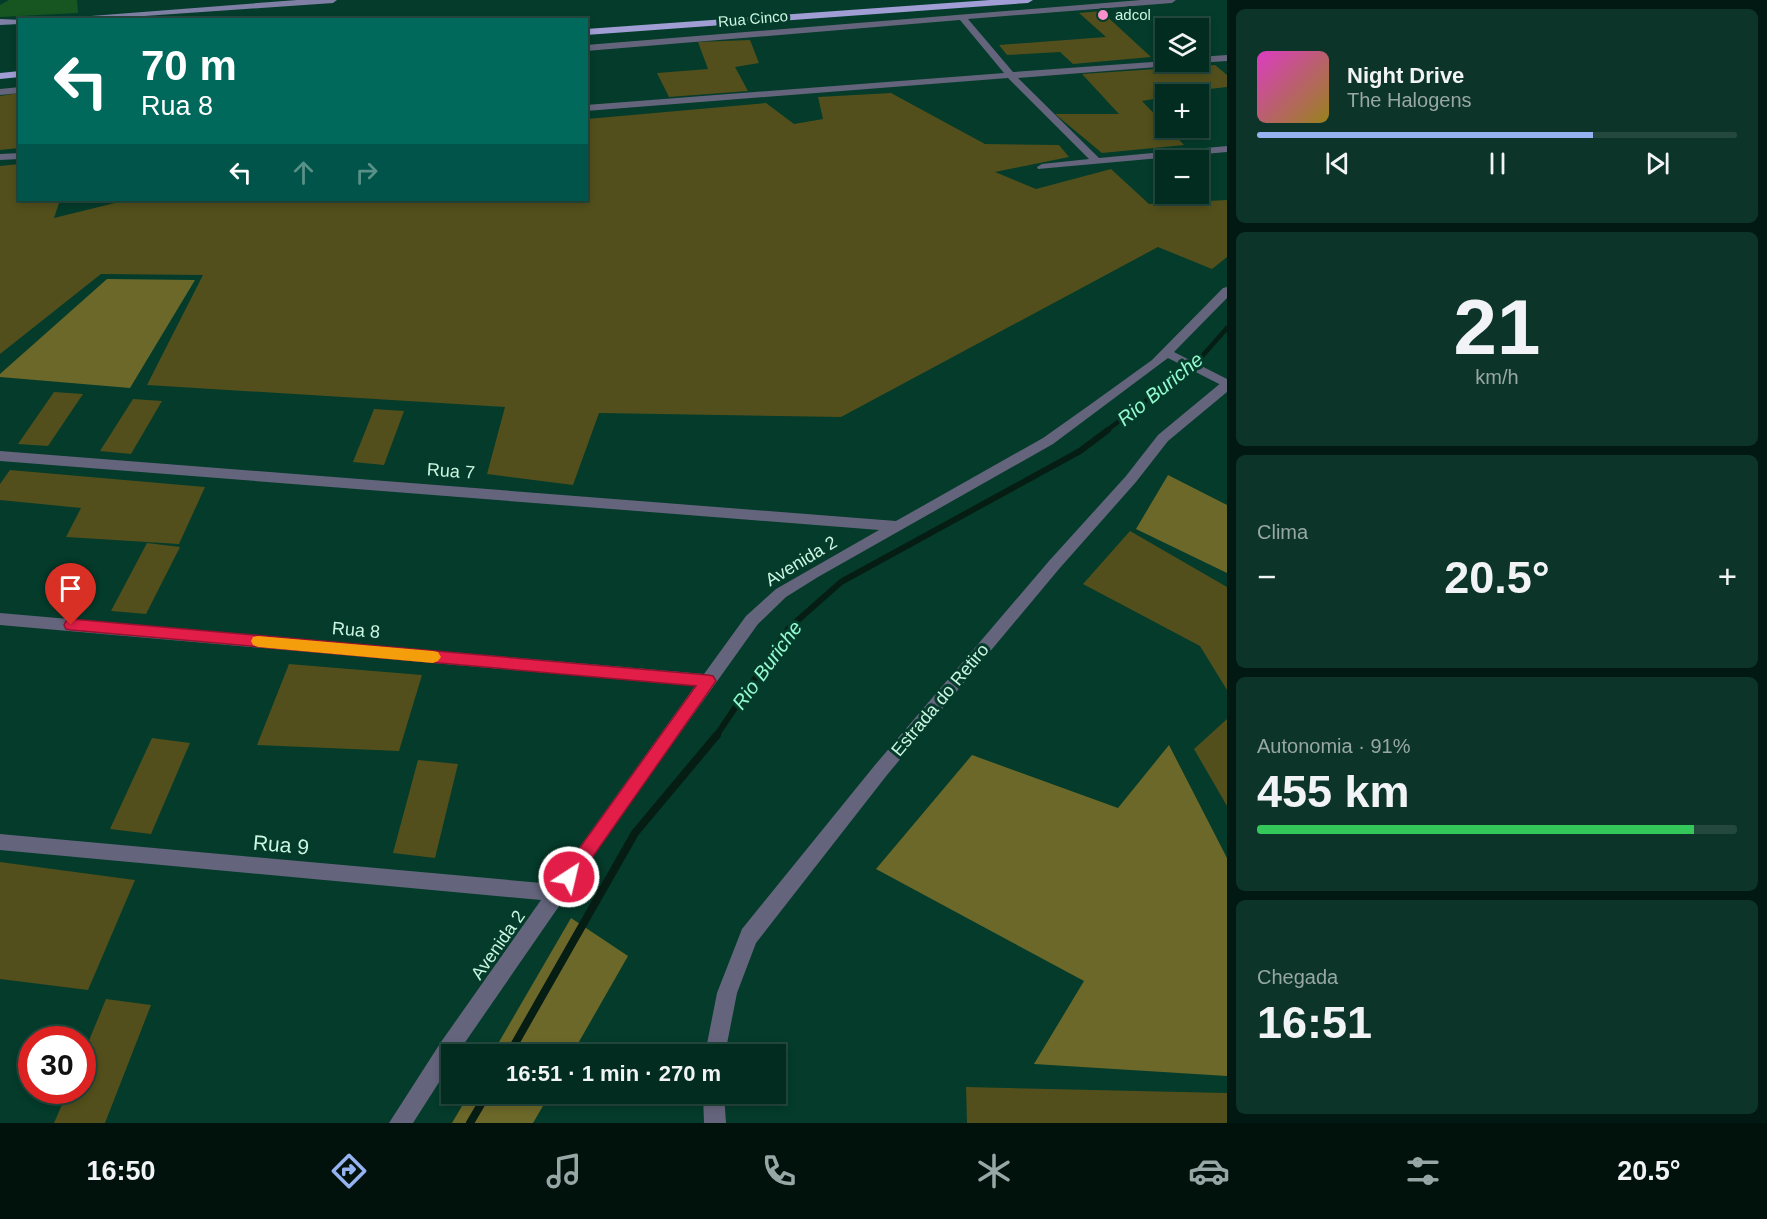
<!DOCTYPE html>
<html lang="pt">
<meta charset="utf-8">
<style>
:root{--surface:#032c20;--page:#0d3429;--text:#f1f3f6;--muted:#97a7a5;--line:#24483e;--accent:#95b2f1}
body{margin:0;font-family:Arial,sans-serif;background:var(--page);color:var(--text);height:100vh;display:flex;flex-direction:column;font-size:22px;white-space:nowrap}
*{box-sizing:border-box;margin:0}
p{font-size:20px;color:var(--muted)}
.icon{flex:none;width:33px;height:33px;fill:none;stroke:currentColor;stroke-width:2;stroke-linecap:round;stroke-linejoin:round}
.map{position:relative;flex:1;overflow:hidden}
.side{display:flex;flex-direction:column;gap:9px;padding:9px;background:#021812;width:540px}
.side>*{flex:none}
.guide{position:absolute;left:18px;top:18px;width:570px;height:183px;border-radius:0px;box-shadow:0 3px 9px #0003,0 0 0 2px var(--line);background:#00695c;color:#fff;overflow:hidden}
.buttons{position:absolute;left:1155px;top:18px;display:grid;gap:12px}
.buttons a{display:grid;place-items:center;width:54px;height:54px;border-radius:0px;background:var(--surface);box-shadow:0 3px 9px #0003,0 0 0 2px var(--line);font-size:30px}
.speed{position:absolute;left:18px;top:1026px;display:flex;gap:12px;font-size:30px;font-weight:700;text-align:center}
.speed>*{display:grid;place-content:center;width:78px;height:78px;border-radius:50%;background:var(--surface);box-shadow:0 3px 9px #0003,0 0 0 2px var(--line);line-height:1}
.speed .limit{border:9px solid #d22;background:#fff;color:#111}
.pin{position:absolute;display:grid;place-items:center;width:51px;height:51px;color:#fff;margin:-62px -26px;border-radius:50% 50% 50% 0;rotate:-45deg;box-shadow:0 0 6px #0007}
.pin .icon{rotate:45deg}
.me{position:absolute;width:66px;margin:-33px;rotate:35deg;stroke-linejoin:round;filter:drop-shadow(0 0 4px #0008)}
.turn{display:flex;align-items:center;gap:21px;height:126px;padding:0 24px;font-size:27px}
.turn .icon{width:78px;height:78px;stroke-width:2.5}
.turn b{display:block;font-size:42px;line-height:51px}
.lanes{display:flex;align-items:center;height:57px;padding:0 24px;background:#0003;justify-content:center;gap:30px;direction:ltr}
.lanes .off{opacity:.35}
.big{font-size:45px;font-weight:600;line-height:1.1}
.side .tile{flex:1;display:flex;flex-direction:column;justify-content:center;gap:9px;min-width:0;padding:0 21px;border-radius:9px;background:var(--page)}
.side .dial{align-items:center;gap:0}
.dial b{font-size:78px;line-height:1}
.song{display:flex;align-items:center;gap:18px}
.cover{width:72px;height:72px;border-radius:9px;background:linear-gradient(135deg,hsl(310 70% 55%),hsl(50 70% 35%))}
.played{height:6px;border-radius:3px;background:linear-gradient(90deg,var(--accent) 70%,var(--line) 70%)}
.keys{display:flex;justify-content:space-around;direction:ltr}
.heat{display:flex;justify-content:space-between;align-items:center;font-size:33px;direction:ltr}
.charge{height:9px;border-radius:4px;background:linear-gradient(90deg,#34c759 91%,var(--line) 0)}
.trip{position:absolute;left:441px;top:1044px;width:345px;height:60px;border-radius:0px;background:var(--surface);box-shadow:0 3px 9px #0003,0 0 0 2px var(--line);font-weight:600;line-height:60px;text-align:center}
.tabs{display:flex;height:96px;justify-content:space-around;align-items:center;background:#01120d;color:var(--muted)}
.tabs .icon{width:42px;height:42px}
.tabs .on{color:var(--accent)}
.tabs b{font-size:27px;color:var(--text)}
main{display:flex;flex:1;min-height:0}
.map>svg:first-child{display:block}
.green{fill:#524f1c}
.forest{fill:#6c6829}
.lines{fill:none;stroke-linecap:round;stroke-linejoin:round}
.stream-far2{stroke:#061d14;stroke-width:4.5}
.stream-far1{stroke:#061d14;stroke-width:6}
.stream{stroke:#061d14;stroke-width:8}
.building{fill:#185621}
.minor{fill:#64647c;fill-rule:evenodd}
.tertiary{fill:#64647c;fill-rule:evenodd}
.secondary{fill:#807fa5;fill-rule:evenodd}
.trunk{fill:#a09ed4;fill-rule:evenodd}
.route{fill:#e11d48;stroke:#92132f;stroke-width:1.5}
.slow{fill:#f59e0b}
.poi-dot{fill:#f890cb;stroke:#043b2a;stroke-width:2}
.labels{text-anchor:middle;stroke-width:6;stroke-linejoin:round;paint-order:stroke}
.far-poi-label{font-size:15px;fill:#caf6e2;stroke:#043b2a;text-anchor:start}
.far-street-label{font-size:15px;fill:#caf6e2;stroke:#043b2a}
.street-label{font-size:18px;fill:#caf6e2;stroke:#043b2a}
.water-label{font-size:20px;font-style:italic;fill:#93fad0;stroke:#043b2a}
.near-street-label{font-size:21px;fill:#caf6e2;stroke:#043b2a}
</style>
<main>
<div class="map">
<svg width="1227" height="1123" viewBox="0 0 1227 1123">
<rect width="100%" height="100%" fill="#043b2a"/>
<g class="green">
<path d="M1101,11l50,46 -78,7 -13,-12 -53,3 -8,-10 107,-8 -27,-24z"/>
<path d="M750,40l9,23 -24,4 13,24 -79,6 -12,-24 51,-4 -10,-27z"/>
<path d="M1215,65l12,10v12l-61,7 -1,3 -23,4 42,44 -82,8 -47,-39h64l-37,-40z"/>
<path d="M19,93v55l-19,2v-54z"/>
<path d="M891,93l94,51 74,1 10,12 -74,15 41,17 75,-20 38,35 78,-4v57l-15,12 -54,-22 -317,170 -242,-4 -26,72 -86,-11 18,-67 -358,-22 56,-110 -102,-1 -101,80v-188l19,-2 1,36h40l-6,18 73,-18h459l1,-81 179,-16 28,21 29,-5 -5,-22z"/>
<path d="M54,392l29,2 -35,52 -30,-2z"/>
<path d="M133,399l29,2 -31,53 -31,-3z"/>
<path d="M374,409l30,2 -20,54 -31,-3z"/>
<path d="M10,470l195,17 -26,57 -113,-7 15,-29 -81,-8v-16z"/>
<path d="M1130,531l97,56v103l-27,-44 -117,-62z"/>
<path d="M147,543l33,4 -34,67 -35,-3z"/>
<path d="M289,664l133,11 -23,76 -142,-6z"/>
<path d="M1227,719v87l-33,-57z"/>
<path d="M152,738l38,5 -39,91 -41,-5z"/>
<path d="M418,760l40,4 -23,94 -42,-5z"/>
<path d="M0,862l135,18 -47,110 -88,-11z"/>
<path d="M106,999l45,6 -46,118h-51l14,-32 14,-1 1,-35z"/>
<path d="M966,1087l261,6v30h-260z"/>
</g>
<g class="forest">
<path d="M107,279l88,1 -65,108 -130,-11v-3z"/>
<path d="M1168,475l59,30v68l-91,-44z"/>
<path d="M1169,745l58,113v218l-193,-12 50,-83 -208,-112 96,-114 146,53z"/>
<path d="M571,918l57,38 -56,98h-80z"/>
<path d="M469,1094h81l-17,29h-81z"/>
</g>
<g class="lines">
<path class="stream-far2" d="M1106,431l91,-69 30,-34"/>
<path class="stream-far1" d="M716,736l73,-108 52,-46 239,-131 28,-21"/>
<g class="stream">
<path d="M509,1054l126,-221 82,-98"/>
<path d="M470,1123l17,-29"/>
</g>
</g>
<path class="building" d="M9,0h68l1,13 -78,4v-12z"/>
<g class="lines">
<g class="minor">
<path d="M1141,0h35l-4,3 -204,16 45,53 153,-11 21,1 -4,3 -165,13 81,80 128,-12v6l-189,17 -1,-2 5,-3 47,-5 -81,-81 -422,33v-6l418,-32 -44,-53 -374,31v-6z"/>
<path d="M1227,55v6l-29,2 -3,-1h3v-5z"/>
<path d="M20,87v6l-20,2v-6z"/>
<path d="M20,153v6l-20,1v-6z"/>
<path d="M1227,287v11l-53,54 53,27v9l-59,-30 -115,86 -235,133 -32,20 -28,27 -125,175 -176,255h-5v8l-39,61h-24l52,-81 100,-142 -541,-50v-16l553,50 142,-198 -695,-61v-12l704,61 42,-58 30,-27 103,-59 -879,-69v-10l896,70 147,-83 48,-34 61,-44 71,-72z"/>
</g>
<g class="tertiary">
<path d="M1227,381v11l-59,49 -32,41 -77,87 -172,206 -131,168 -19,50 -12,61h-20l12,-61 25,-64 133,-164 174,-204 77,-85 32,-41 64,-53z"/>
<path d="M703,1094h21l2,29h-22z"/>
</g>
<g class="secondary">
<path d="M297,0h40l-4,3 -246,17h-48z"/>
<path d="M0,19l23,1h-3v4l-20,1z"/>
</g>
<g class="trunk">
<path d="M990,0h43l-5,3 -442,32v-6z"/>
<path d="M20,71v6l-20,2v-6z"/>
</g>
</g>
<path class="route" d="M71,619l637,56 5,1 3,5 -141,201 -6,3 -6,-3 -2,-5 2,-6 133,-185 -625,-56 -5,-1 -2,-4 2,-4z"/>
<path class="slow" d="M258,636l175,15 5,1 3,5 -3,4 -5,2 -175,-16 -5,-2 -2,-4 2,-4z"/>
<circle class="poi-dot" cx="1103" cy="15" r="6"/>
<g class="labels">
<g class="far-poi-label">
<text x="1115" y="20">adcol</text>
</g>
<g class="far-street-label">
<text transform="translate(753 19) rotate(-5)" y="5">Rua Cinco</text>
</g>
<g class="street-label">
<text transform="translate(451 471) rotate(4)" y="6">Rua 7</text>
<text transform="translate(801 561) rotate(-31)" y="6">Avenida 2</text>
<text transform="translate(356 630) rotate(5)" y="6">Rua 8</text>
<text transform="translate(940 700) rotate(-50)" y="6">Estrada do Retiro</text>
<text transform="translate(498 945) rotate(-55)" y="6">Avenida 2</text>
</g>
<g class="water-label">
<text transform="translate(1160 389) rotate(-39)" y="7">Rio Buriche</text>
<text transform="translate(767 665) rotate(-54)" y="7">Rio Buriche</text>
</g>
<g class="near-street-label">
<text transform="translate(281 845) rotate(5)" y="7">Rua 9</text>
</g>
</g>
</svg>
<div class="buttons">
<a><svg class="icon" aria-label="layers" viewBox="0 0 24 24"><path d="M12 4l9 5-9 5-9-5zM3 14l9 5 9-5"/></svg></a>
<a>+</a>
<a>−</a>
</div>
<div class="speed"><div class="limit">30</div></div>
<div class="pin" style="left:71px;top:625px;background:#d93025"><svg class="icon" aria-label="arrive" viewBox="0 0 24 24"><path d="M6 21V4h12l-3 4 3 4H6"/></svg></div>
<svg class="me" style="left:569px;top:877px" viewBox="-20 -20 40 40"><circle r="17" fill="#e11d48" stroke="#fff" stroke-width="3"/><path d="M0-11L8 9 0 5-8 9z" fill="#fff"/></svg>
<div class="trip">16:51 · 1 min · 270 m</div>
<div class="guide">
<div class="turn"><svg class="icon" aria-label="left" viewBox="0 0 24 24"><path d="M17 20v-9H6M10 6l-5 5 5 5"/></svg><div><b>70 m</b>Rua 8</div></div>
<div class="lanes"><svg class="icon" aria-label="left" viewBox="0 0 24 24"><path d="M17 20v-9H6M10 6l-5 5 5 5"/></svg><svg class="icon off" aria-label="ahead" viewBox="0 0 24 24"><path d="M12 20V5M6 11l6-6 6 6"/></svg><svg class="icon off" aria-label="right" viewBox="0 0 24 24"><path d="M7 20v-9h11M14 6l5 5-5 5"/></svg></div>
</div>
</div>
<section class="side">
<div class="tile">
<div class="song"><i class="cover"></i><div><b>Night Drive</b><p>The Halogens</p></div></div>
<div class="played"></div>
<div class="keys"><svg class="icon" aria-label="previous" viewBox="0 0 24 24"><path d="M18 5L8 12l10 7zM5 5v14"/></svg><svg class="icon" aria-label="pause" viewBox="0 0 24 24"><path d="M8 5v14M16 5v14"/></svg><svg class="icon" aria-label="next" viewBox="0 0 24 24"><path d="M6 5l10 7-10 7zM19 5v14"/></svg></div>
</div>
<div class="tile dial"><b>21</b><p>km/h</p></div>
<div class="tile"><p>Clima</p>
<div class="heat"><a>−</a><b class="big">20.5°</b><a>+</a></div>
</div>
<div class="tile"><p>Autonomia · 91%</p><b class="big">455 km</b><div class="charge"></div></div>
<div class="tile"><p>Chegada</p><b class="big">16:51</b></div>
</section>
</main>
<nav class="tabs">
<b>16:50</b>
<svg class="icon on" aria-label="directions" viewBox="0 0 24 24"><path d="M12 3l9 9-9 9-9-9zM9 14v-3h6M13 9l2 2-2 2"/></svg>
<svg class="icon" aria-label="music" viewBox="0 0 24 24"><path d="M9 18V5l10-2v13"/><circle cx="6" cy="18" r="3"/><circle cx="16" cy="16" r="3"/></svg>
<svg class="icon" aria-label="phone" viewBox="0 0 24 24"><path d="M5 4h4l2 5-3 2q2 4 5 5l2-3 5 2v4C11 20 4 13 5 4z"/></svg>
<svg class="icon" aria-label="climate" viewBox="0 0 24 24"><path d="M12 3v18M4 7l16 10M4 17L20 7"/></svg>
<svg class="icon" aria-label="car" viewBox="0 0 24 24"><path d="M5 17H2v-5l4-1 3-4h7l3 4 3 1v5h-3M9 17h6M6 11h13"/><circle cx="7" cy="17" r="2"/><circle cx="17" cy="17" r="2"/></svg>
<svg class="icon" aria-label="filters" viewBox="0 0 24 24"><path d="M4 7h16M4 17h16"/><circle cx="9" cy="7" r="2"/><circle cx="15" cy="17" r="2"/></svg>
<b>20.5°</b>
</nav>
